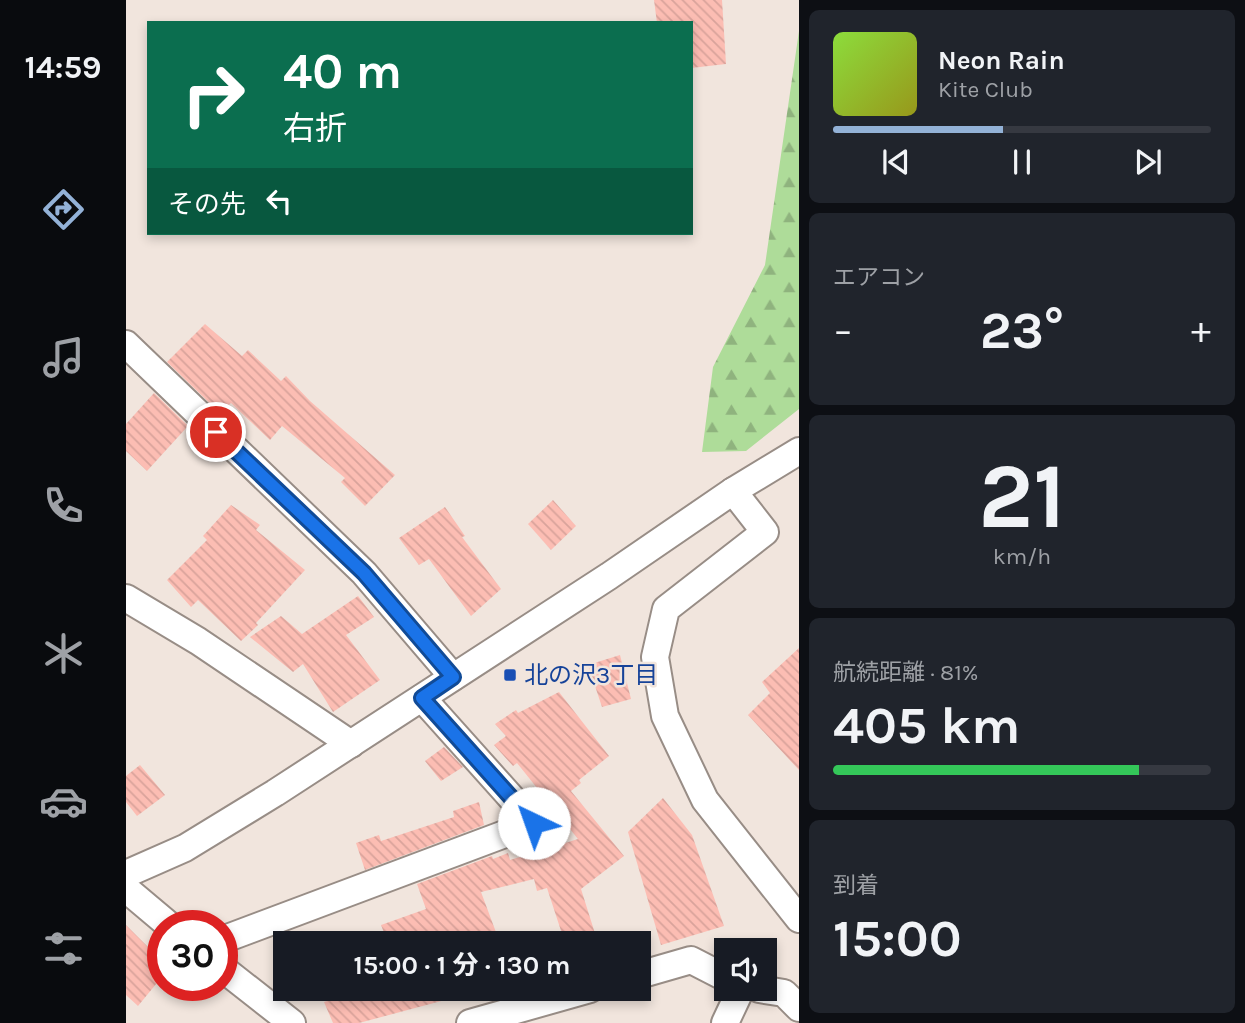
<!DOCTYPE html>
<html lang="ja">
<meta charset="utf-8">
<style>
:root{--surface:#171b24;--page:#20242c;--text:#f1f3f6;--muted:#9ea1a6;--line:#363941;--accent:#93b2d7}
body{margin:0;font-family:Karla,"Noto Sans JP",sans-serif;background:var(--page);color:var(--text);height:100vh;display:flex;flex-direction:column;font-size:26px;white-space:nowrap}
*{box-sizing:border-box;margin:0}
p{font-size:23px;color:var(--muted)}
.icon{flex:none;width:38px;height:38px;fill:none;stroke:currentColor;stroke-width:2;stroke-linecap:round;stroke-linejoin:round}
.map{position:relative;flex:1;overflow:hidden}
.details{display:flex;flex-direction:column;gap:10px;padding:10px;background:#0d0f14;width:446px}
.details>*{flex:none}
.guide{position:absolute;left:21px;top:21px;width:546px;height:214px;border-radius:0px;box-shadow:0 4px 10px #0003;background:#0b6e4f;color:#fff;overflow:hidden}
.controls{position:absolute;left:588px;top:938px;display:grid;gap:14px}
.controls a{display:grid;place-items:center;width:63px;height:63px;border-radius:0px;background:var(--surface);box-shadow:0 4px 10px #0003;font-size:35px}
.speed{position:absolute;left:21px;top:910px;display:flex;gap:14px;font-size:35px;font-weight:700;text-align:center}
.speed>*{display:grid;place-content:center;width:91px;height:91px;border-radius:50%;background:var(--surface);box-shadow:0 4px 10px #0003;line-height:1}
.speed .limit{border:10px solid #d22;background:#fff;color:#111}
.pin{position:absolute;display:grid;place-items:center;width:60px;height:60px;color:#fff;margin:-30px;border:4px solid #fff;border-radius:50%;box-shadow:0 2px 7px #0007}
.me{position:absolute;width:77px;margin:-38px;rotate:318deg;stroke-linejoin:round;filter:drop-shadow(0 0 5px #0008)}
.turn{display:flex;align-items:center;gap:24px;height:147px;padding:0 21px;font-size:32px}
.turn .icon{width:91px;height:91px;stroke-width:2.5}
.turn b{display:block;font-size:49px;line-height:60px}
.then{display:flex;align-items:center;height:66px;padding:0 21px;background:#0003;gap:14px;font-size:26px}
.big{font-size:52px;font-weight:700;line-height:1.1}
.details .tile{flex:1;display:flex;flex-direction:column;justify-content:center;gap:10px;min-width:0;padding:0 24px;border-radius:10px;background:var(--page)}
.details .dial{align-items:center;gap:0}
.dial b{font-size:91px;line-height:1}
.song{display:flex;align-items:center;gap:21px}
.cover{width:84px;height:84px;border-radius:10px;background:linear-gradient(135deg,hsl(90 70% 55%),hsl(60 70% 35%))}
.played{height:7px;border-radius:4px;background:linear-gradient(90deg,var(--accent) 45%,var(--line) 45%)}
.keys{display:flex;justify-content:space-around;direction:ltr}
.heat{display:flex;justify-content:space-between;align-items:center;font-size:38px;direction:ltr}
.charge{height:10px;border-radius:5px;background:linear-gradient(90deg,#34c759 81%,var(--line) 0)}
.trip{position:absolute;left:147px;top:931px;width:378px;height:70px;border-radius:0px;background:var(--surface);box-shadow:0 4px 10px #0003;font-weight:700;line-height:70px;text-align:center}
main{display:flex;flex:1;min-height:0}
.tab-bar{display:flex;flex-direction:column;width:126px;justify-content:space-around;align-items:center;background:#090b0e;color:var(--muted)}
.tab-bar .icon{width:49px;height:49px}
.tab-bar .selected{color:var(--accent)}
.tab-bar b{font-size:32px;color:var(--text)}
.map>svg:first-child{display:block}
.forest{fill:url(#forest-firs)}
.building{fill:url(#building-back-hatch)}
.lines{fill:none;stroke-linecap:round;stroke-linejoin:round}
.minor-casing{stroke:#988d86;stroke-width:30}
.minor{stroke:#fff;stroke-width:26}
.route-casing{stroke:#114b97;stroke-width:18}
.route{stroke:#1a73e8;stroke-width:12}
.transit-dot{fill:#1a4fb4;stroke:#f1e5dd;stroke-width:2.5}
.labels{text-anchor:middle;stroke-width:5;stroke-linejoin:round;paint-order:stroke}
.transit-label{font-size:24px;fill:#164399;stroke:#f1e5dd;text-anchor:start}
</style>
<main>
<nav class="tab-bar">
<b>14:59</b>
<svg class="icon selected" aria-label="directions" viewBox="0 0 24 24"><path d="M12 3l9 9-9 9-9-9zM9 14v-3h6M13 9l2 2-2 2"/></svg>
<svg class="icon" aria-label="music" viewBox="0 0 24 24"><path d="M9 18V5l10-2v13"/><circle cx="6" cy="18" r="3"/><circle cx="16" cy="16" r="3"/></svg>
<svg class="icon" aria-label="phone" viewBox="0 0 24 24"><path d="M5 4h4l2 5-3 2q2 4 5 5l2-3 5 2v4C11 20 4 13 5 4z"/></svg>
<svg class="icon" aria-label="climate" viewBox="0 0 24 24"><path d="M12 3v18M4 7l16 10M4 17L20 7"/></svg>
<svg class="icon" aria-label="car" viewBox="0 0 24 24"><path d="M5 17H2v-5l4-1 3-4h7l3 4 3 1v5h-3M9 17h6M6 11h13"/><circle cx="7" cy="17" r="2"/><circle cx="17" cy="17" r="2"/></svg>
<svg class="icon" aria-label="filters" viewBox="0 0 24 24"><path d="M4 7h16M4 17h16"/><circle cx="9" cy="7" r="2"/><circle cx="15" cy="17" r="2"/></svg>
</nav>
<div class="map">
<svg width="673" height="1023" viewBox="0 0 673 1023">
<defs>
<pattern id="forest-firs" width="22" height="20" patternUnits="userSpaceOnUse" patternTransform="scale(1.75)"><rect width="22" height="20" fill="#aedc99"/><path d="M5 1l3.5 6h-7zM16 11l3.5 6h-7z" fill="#8fb37e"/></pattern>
<pattern id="building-back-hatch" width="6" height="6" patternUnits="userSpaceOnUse" patternTransform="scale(1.75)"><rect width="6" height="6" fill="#fcbdb3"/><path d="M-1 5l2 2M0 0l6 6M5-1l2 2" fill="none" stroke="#d9a39b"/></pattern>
</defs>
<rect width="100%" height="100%" fill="#f1e5dd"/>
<path class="forest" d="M673,31v378l-53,42 -44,1 11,-85 52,-102z"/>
<g class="building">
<path d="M528,0h68l4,64 -35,4v-45h-34z"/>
<path d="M79,324l37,32 6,-6 33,31 5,-5 24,25 85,74 -30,31 -24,-24 4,-4 -63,-52 -12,14 -39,-37 -11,10 -53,-51z"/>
<path d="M28,393l34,33 -41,45 -21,-20v-27z"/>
<path d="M427,500l23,26 -25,24 -23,-26z"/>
<path d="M105,505l29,20 -4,5 49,40 -49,53 2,2 -17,16 -43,-41 -7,7 -24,-27 40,-40 -4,-4z"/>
<path d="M319,507l20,29 -3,1 39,52 -30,27 -42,-57 -10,6 -20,-27z"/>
<path d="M232,596l16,21 -28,18 34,45 -47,32 -30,-48 -10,8 -43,-35 31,-21 21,18z"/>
<path d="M673,648v122l-51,-55 22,-22 -8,-11z"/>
<path d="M494,655l11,44 -29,8 -14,-42z"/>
<path d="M433,692l50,64 -30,24 2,3 -10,8 53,65 -43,33 17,54h-33l-18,-55 -10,3 -3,-12 -53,13 19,51h-112l-7,-18 45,-16 -9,-25 75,-28 1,3 15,-6 2,7 68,-21 -61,-76 -4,3 -19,-21 12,-9 -11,-12 21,-14 2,3z"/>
<path d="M318,747l19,20 -22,14 -16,-20z"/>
<path d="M14,765l25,30 -28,21 -11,-14v-26z"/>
<path d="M537,798l29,37 32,91 -63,19 -33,-113z"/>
<path d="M353,802l5,23 -119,45 -9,-27 23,-8 2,6 73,-24 -1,-6z"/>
<path d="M0,925l29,29 -7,8 13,16 -23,28 -12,-11z"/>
<path d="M262,989h71l1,7 -101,27h-26l-9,-21 33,-11 2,8z"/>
</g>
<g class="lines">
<g class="minor-casing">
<g id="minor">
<path d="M0,344l238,229 89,104"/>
<path d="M607,491l32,41 -99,77 -11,48 10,59 40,84 94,119"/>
<path d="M0,598l72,43 153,103"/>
<path d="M0,874l59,-26 90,-55 334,-217 124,-85 66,-40"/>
<path d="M0,889l44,37"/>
<path d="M96,940l312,-117 -112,-125"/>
<path d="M96,968l70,55"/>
<path d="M513,975l52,-15 35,18"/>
<path d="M633,989l25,4 15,15"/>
<path d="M344,1023l120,-34"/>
<path d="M599,1023l16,-34"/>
</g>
</g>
<use href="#minor" class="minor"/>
</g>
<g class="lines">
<g class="route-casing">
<path id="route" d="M90,432l148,141 89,104 -31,21 112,125"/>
</g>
<use href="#route" class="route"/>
</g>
<rect class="transit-dot" x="377" y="668" width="14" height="14" rx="3.5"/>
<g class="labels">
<g class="transit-label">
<text x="398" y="683">北の沢3丁目</text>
</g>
</g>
</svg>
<div class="controls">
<a><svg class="icon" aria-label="sound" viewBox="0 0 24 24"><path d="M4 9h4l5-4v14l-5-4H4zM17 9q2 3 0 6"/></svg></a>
</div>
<div class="speed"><div class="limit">30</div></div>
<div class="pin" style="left:90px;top:432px;background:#d93025"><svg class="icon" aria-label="arrive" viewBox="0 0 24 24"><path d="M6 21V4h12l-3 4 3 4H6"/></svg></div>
<svg class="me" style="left:408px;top:823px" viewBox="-20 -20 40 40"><circle r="19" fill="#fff"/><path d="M0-13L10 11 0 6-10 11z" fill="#1a73e8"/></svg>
<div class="trip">15:00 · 1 分 · 130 m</div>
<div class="guide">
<div class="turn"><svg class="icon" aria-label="right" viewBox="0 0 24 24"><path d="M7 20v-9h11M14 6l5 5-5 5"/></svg><div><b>40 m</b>右折</div></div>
<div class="then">その先<svg class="icon" aria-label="left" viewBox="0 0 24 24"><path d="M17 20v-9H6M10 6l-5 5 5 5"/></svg></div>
</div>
</div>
<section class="details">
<div class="tile">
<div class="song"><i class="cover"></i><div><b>Neon Rain</b><p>Kite Club</p></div></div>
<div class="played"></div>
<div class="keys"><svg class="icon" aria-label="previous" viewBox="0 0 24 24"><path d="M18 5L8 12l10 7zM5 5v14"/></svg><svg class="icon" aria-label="pause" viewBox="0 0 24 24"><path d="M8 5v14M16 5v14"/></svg><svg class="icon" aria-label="next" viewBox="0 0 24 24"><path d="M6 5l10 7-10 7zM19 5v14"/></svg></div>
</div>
<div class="tile"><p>エアコン</p>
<div class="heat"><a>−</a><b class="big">23°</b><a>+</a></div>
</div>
<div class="tile dial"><b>21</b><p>km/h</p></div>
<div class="tile"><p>航続距離 · 81%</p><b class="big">405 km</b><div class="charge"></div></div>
<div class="tile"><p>到着</p><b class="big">15:00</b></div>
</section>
</main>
